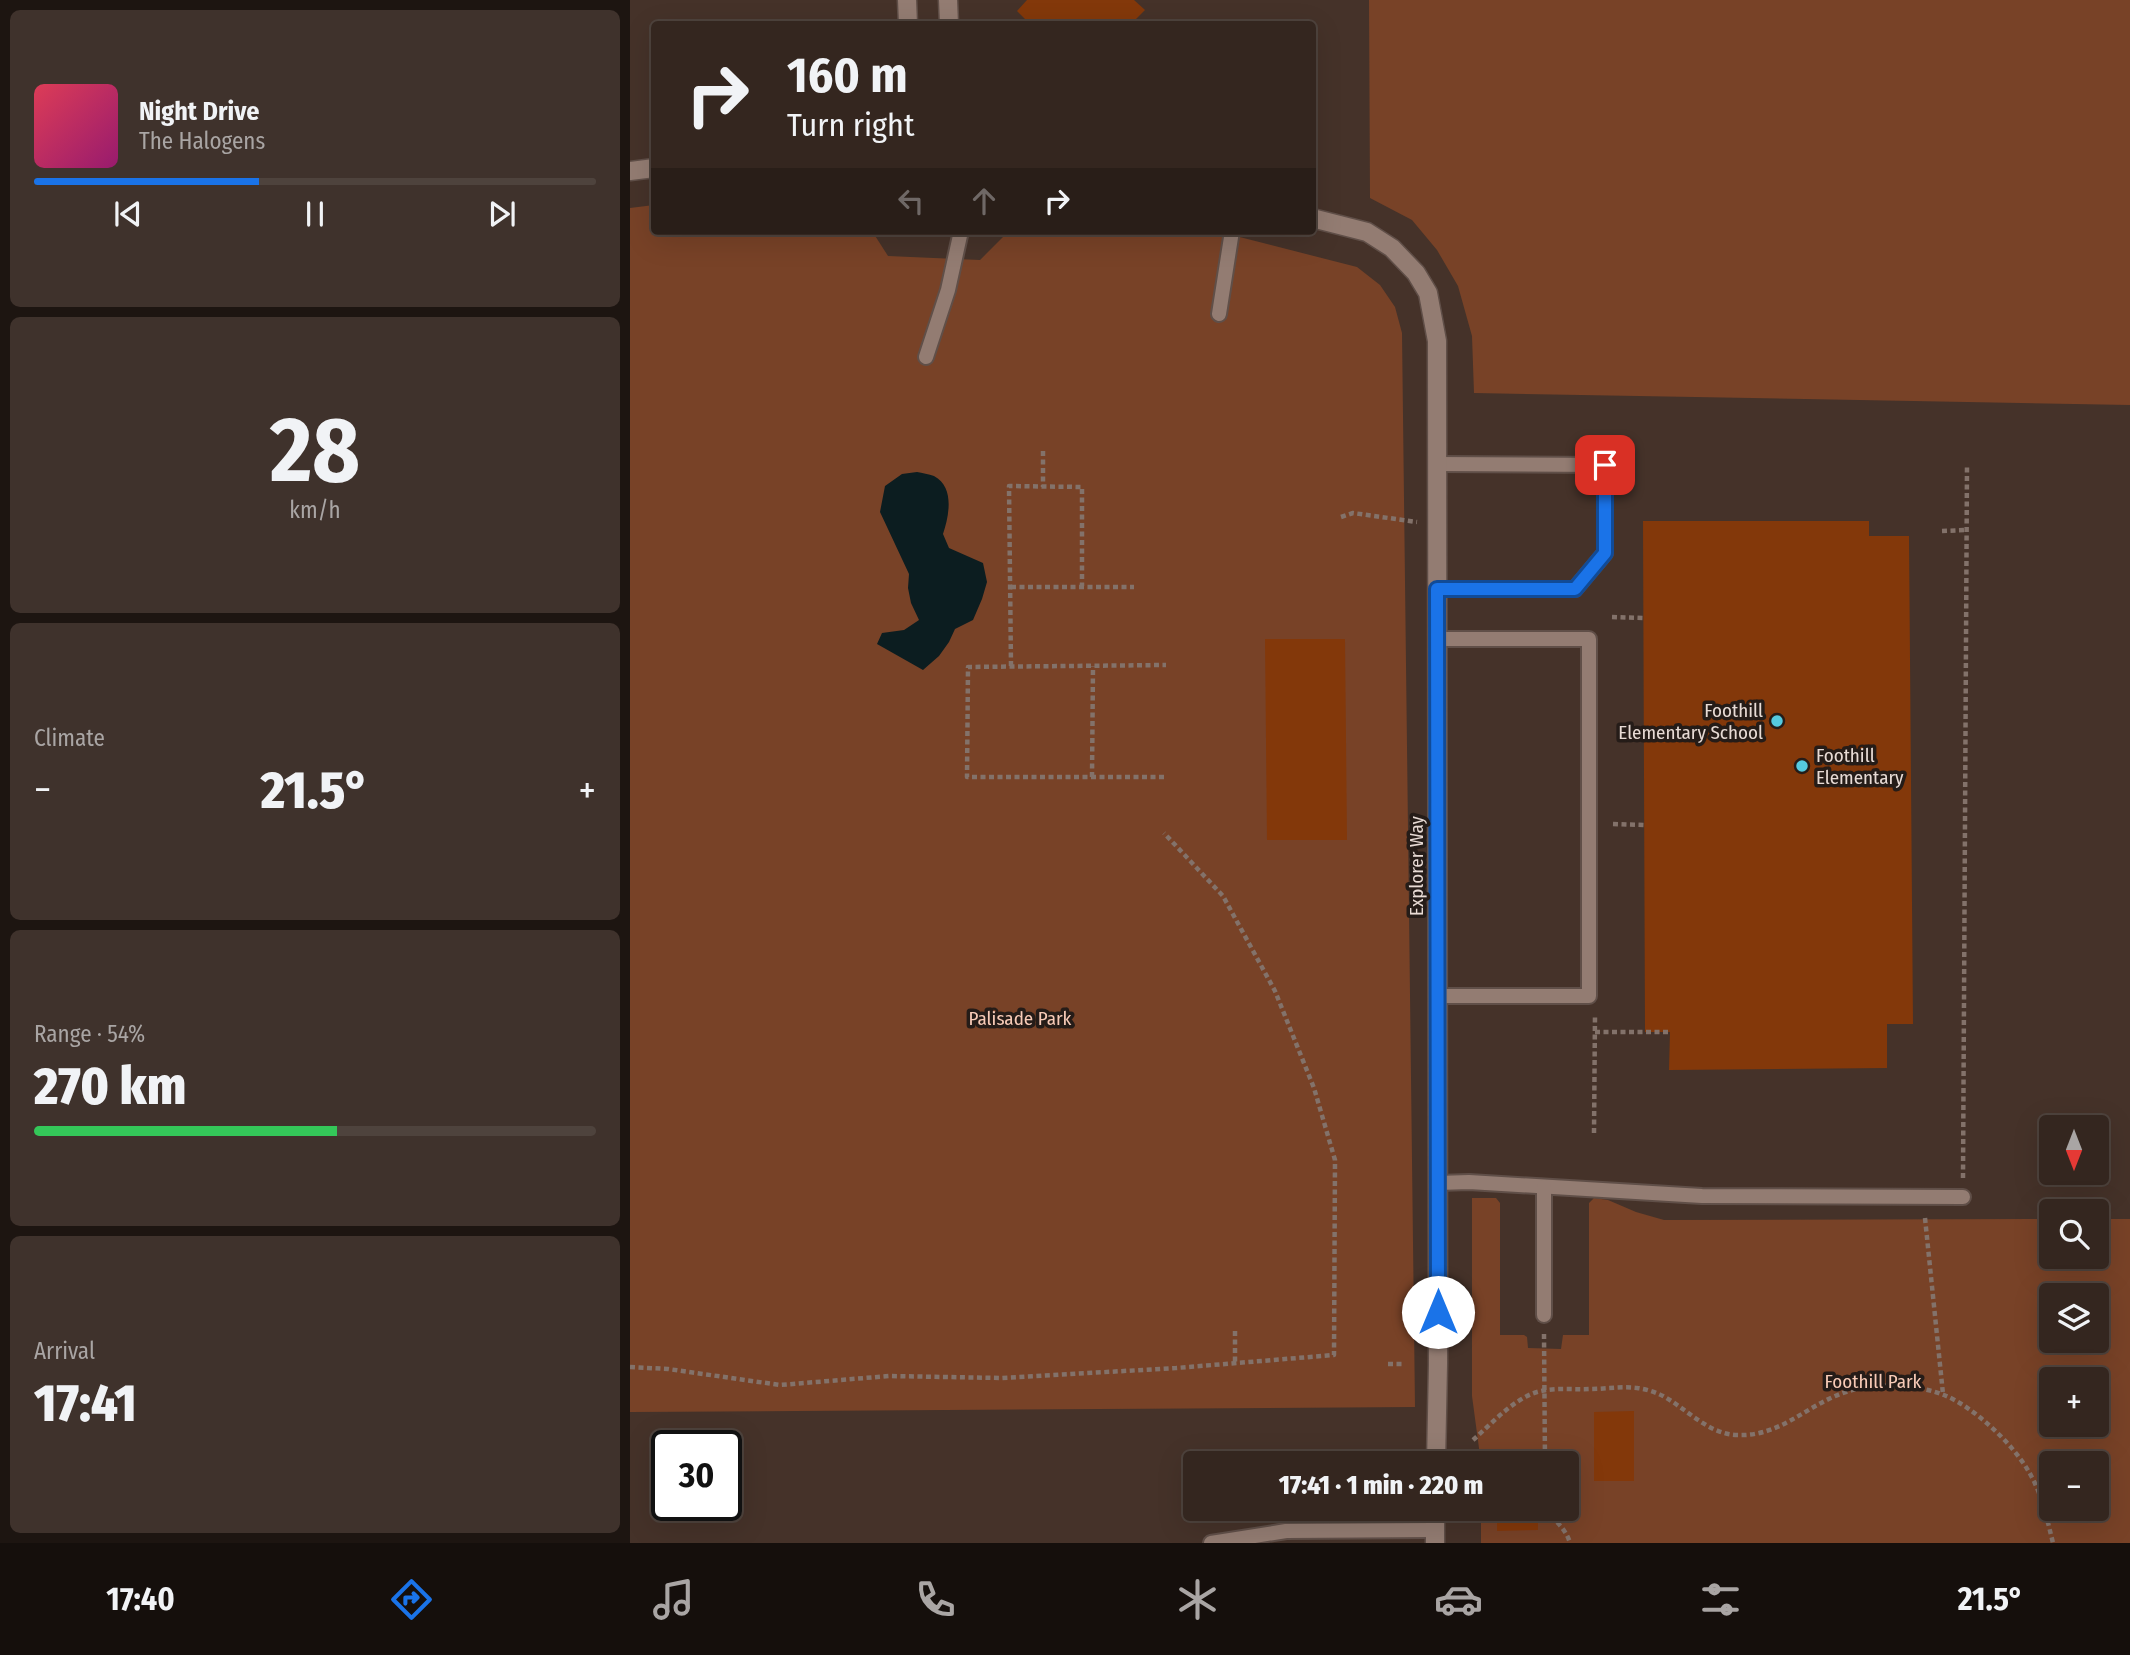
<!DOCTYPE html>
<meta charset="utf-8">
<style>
:root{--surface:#34261f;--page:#3f322c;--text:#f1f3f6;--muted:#a9a5a4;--line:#4e433d;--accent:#1a73e8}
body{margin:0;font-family:"Fira Sans Condensed",sans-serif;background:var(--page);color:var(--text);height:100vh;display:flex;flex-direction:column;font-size:26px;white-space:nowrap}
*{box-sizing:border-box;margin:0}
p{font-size:23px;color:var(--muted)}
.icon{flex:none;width:38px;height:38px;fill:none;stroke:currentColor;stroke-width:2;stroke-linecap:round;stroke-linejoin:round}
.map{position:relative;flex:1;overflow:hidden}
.sheet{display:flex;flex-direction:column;gap:10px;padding:10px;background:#1d1511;width:630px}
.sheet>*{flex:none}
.guide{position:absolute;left:21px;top:21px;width:665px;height:214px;border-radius:7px;box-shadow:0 7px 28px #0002,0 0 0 2px var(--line);background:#34261f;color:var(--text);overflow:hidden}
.needle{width:46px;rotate:180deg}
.fabs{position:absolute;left:1409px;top:1115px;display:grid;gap:14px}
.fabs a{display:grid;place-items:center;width:70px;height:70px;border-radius:7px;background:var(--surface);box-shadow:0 7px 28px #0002,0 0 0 2px var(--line);font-size:35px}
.speed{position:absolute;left:21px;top:1430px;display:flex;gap:14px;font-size:35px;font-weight:700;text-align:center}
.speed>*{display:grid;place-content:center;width:91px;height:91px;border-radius:50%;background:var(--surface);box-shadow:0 7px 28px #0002,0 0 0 2px var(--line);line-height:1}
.speed .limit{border:4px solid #111;border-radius:10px;background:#fff;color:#111}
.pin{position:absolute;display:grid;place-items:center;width:60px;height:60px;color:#fff;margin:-30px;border-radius:14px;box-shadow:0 4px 10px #0006}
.me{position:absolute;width:77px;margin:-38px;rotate:0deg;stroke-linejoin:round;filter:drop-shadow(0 0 5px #0008)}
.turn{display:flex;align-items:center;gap:24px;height:147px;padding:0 21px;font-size:32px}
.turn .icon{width:91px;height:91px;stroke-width:2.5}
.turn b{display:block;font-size:49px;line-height:60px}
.lanes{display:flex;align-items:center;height:66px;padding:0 21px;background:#0003;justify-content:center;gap:35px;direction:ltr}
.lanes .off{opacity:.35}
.big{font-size:52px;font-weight:800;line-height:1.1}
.sheet .widget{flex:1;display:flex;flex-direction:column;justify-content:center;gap:10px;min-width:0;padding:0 24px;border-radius:10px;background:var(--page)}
.sheet .dial{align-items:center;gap:0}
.dial b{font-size:91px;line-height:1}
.song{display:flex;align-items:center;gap:21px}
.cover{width:84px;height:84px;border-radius:10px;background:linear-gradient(135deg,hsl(350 70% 55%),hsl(320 70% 35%))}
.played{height:7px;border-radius:4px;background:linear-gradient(90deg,var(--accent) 40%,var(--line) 40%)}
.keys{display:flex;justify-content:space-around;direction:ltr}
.heat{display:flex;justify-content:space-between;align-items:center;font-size:38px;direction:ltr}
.charge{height:10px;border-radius:5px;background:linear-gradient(90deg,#34c759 54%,var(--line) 0)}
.trip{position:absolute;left:553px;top:1451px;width:396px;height:70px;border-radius:7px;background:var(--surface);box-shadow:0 7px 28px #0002,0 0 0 2px var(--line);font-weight:800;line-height:70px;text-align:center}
.menu{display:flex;height:112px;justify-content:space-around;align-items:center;background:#150f0c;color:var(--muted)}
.menu .icon{width:49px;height:49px}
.menu .selected{color:var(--accent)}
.menu b{font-size:32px;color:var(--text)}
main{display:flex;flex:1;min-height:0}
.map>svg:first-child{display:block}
.green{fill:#784227;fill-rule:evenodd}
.water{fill:#0c1d20}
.building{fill:#83380a}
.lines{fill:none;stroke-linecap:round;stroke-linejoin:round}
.lane-casing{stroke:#604f48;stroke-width:18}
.street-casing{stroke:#604f48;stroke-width:21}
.path{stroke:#83726a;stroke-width:4.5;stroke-dasharray:5 3.5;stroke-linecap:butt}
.lane{stroke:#937c72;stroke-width:14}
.street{stroke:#937c72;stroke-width:18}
.route-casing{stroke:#114b97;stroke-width:18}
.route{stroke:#1a73e8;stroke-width:12}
.poi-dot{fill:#55cadf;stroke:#251c18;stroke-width:2.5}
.labels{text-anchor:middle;stroke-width:7;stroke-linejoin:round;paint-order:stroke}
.poi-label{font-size:19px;fill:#e8dbd5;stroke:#251c18;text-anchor:end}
.street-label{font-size:19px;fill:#e8dbd5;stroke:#251c18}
.park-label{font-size:19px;fill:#f8cbb7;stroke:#251c18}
</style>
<main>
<section class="sheet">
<div class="widget">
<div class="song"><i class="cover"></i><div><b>Night Drive</b><p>The Halogens</p></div></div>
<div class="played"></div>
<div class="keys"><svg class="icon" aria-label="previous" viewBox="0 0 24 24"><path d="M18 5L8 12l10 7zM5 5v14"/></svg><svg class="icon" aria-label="pause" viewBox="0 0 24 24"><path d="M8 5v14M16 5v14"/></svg><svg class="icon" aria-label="next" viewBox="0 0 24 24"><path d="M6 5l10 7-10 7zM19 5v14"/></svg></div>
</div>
<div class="widget dial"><b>28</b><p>km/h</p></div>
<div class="widget"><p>Climate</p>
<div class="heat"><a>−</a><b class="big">21.5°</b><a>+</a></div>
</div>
<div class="widget"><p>Range · 54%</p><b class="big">270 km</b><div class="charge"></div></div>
<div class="widget"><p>Arrival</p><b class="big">17:41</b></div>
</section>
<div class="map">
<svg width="1500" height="1543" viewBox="0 0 1500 1543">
<rect width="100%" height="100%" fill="#453229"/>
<g class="green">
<path d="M739,0h761v405l-656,-12 -2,-57 -14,-50 -21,-36 -25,-30 -42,-22z"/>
<path d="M24,205v26h218l16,25 92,4 29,-29h207l141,36 23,18 15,22 7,26 13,1074 -785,5v-1204z"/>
<path d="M842,1198h24l4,5v132h24l3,2 1,11 33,1 2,-14h26v-132l5,-5 14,2 28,12 28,8 387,-1v37h45l1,-37h33v324h-649v-34l85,-1v-45h-85l-9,-67zM1421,1295h45v45h-45zM1421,1379h45v45h-45zM1421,1463h45v45h-45z"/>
</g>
<path class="water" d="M287,472c5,1 12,2 17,4 21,11 15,40 9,58l6,14 34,15 4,19 -5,17 -9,21 -18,9 -6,13 -10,14 -16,14 -46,-26 5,-11 22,-3 15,-10 -8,-17 -3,-15 1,-14 -29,-62 5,-26 17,-12z"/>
<g class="building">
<path d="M397,0h107l11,10 -14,14h-101l-13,-13z"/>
<path d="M1013,521h226v15h40l4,488h-26v44l-218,2 1,-38h-25z"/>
<path d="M635,639h80l2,201h-80z"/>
<path d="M1004,1411v70h-40v-69z"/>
<path d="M867,1508h41v22l-41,1z"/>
</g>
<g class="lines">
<g class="lane-casing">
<g id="lane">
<path d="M589,314l13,-83"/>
<path d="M296,357l22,-67 13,-59"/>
<path d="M807,464l168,1v88l-30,36h-138"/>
<path d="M807,639h152v357h-151"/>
<path d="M808,1183l31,-1 233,14 261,1"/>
<path d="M914,1187v128"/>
<path d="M581,1543l75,-12 149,-1"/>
</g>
</g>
<g class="street-casing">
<g id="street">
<path d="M277,0l1,24"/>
<path d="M318,0l1,24"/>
<path d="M0,171l24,-3"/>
<path d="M682,218l55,14 25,16 24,25 12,20 9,48 1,1023 -2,99"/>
<path d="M805,1543v-35"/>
</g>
</g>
<g class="path">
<path d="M413,451v36"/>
<path d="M711,517l12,-4 64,9"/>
<path d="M1312,531l25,-1"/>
<path d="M381,587h123"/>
<path d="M982,617l31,1"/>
<path d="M381,666l-2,-180 73,1v99"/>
<path d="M462,777l1,-111"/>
<path d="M534,777h-197l1,-110 198,-2"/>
<path d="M983,824l31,1"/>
<path d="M965,1032h75"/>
<path d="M964,1133l1,-118"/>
<path d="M1333,1178l4,-713"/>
<path d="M1295,1218l18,176"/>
<path d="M605,1331v32"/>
<path d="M914,1334l1,129"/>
<path d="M758,1364h14"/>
<path d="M0,1367l38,2 112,16 109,-9 113,2 174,-10 158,-13 1,-195 -21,-72 -39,-97 -52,-95 -59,-63"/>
<path d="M843,1440c17,-15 33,-33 54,-44 19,-10 42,-6 63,-7 16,0 31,-3 47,-1 9,1 18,4 26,8 24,13 45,38 74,39 45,2 71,-32 112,-44 28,-8 67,-7 95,4 30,12 69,49 85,77 13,22 18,47 24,71"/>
<path d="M918,1508c6,15 17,18 22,35"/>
</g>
<use href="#lane" class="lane"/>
<use href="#street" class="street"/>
</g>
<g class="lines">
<g class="route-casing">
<path id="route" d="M808,1312l-1,-723h138l30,-36v-88"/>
</g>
<use href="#route" class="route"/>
</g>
<g class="poi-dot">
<circle cx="1147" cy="721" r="7"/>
<circle cx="1172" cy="766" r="7"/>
</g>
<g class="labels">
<g class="poi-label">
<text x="1133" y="717">Foothill<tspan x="1133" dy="22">Elementary School</tspan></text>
<text x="1186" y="762" text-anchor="start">Foothill<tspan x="1186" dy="22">Elementary</tspan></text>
</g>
<g class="street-label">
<text transform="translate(786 866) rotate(-90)" y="7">Explorer Way</text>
</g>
<g class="park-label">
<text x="390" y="1025">Palisade Park</text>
<text x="1243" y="1388">Foothill Park</text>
</g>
</g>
</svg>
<div class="fabs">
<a><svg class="needle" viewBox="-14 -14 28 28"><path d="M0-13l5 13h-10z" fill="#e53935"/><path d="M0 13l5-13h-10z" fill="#a9a5a4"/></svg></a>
<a><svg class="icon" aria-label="search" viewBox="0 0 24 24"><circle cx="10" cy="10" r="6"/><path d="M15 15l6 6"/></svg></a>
<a><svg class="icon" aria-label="layers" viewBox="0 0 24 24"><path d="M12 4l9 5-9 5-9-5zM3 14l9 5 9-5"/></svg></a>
<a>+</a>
<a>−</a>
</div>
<div class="speed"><div class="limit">30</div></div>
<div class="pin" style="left:975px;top:465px;background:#d93025"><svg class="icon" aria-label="arrive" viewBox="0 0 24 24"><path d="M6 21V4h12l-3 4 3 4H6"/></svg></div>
<svg class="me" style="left:808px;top:1312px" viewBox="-20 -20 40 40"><circle r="19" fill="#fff"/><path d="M0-13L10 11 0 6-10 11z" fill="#1a73e8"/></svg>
<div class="trip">17:41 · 1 min · 220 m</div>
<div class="guide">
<div class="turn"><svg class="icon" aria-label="right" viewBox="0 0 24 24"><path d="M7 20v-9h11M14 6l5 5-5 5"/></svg><div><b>160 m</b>Turn right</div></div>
<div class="lanes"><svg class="icon off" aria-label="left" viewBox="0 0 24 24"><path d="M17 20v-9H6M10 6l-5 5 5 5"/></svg><svg class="icon off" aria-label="ahead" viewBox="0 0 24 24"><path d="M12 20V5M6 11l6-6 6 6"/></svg><svg class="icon" aria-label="right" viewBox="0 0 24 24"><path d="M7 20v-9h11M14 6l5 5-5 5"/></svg></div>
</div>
</div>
</main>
<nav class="menu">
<b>17:40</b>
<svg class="icon selected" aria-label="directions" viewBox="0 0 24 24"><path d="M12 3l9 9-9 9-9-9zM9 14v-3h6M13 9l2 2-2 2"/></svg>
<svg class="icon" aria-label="music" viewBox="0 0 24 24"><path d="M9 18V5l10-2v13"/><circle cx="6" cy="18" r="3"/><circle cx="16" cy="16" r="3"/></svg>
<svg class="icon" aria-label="phone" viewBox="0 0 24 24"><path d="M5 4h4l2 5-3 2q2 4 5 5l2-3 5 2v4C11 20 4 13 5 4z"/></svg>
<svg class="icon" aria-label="climate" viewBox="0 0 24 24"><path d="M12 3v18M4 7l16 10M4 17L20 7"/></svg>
<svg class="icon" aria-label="car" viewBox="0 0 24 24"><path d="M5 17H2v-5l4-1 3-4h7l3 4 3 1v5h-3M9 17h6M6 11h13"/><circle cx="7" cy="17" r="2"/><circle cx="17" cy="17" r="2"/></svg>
<svg class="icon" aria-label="filters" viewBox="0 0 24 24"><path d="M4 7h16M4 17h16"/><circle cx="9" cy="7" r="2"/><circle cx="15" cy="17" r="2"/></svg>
<b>21.5°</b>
</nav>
